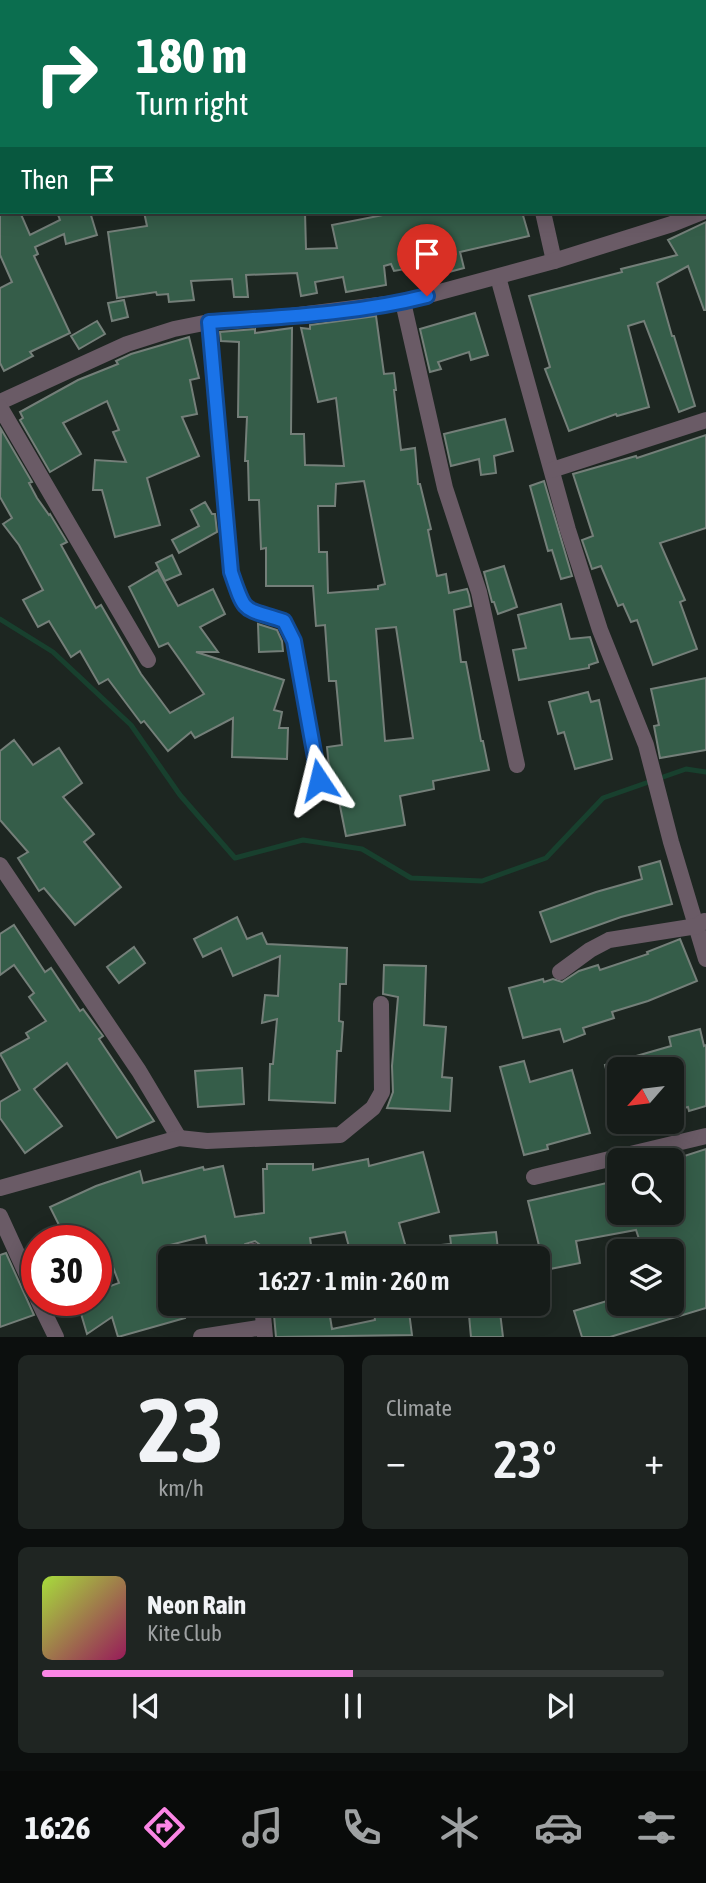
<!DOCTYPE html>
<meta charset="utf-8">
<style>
:root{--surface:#161c19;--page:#1f2522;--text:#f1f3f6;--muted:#9ea1a2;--line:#353a38;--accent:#fb86e5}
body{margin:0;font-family:"Asap Condensed",sans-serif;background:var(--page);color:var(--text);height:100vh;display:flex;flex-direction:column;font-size:26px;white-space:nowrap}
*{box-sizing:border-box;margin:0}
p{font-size:23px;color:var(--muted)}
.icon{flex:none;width:38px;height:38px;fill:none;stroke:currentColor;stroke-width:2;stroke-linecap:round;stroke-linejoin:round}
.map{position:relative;height:1337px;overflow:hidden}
.panel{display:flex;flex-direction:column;gap:18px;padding:18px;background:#0c0f0e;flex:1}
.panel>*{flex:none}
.guide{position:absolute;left:0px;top:0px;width:707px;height:214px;box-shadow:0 4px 18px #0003,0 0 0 2px var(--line);background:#0b6e4f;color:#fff;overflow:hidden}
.needle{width:46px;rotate:242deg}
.tools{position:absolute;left:607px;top:1057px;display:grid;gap:14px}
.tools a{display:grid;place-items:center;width:77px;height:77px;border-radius:10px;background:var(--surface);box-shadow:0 4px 18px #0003,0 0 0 2px var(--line);font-size:35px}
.speed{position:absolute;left:21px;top:1225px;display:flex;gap:14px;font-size:35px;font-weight:700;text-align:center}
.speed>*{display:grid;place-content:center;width:91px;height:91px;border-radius:50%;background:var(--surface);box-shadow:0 4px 18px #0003,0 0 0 2px var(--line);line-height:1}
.speed .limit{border:10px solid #d22;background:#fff;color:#111}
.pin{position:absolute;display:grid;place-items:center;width:60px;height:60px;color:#fff;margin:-72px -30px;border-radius:50% 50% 50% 0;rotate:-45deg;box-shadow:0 0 7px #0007}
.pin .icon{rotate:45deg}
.me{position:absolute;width:77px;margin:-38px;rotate:350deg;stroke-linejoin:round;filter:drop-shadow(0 0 5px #0008)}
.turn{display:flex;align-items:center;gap:24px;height:147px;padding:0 21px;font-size:32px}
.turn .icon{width:91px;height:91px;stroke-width:2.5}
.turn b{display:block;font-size:49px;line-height:60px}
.then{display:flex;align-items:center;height:66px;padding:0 21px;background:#0003;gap:14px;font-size:26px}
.big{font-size:52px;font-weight:600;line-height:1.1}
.panel .tile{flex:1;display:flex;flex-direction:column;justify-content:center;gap:10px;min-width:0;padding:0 24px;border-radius:10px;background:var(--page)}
.panel .dial{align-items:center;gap:0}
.dial b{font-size:91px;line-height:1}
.song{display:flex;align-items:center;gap:21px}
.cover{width:84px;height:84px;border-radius:10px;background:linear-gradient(135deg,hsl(80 70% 55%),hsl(330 70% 35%))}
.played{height:7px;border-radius:4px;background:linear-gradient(90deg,var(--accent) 50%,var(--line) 50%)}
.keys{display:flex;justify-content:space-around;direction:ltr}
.heat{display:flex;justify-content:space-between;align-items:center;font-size:38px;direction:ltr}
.panel .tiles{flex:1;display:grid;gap:18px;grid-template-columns:1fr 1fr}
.tile:last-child{grid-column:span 2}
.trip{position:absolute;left:158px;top:1246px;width:392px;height:70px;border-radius:10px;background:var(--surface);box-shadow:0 4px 18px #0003,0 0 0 2px var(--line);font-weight:600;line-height:70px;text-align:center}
.tab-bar{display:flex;height:112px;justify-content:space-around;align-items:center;background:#090b0a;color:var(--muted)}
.tab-bar .icon{width:49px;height:49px}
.tab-bar .current{color:var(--accent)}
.tab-bar b{font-size:32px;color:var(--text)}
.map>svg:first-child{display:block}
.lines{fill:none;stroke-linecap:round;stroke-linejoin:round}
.stream{stroke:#18402e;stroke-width:5}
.building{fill:#355d49;stroke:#747f79;stroke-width:2;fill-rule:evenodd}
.street{stroke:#6a5b66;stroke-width:16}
.route-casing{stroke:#114b97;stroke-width:18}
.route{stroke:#1a73e8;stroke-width:12}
</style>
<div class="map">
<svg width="706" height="1337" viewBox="0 0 706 1337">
<rect width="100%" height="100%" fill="#1d2621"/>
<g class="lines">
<path class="stream" d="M0,619l53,33 78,73 49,70 55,63 68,-18 59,9 49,29 71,3 64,-23 57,-60 83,-29 20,3"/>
</g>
<g class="building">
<path d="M0,212h20l10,23 30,-15 -3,-8h33l7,23 -31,9 -2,-10 -29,13 3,7 -4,2 36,77 -40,19 3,4 -29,15 -4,-8v-75l12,-6 -12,-27z"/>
<path d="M144,212h161l1,37 31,-1 -5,-23 46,-9 10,-2v-2h134l7,24 -69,16 4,16 -15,4 -3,-10 -52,9 -3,-7 -7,2 2,19 -40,7 -3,-15 -28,5 2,11 -16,3 -4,-23 -51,2 2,22h-14l-2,-18 -41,2 3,19 -25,2 -1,-8 -11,1 -1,-3 -39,6 -9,-66 39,-6z"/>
<path d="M706,222v88h-2l-16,-44 -31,17 15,53h2l21,70 -16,6 -35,-91 -16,5 21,81 -32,9 -1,-2 -47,17 -24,-62 5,-2 -21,-71 93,-24 -1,-3 56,-14 -9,-15z"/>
<path d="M124,300l4,17 -16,4 -4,-18z"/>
<path d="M475,313l13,42 -17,5 -2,-8 -31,10 3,7 -11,3 -10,-43z"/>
<path d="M376,316l8,58 10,-1 2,17h-2l7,60 14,-2 3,36h2l11,45 -3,1 9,46 9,-2 3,19 18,-4 2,6 2,11 -17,4 7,52h5l15,79h2l6,29 -56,11 1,8 -34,7 5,29 -59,11 -12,-60 -4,1 -3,-30 15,-2 -6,-64h-7l-4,-56 -9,1 -3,-40h-47v-38l-5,1 -2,-49h-10l-1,-39h-3l2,-44h-9l1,-75 -18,-1 -1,-9 35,-3v4l37,-5 -1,106h13l1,31 39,1 -8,-68 -18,4 -17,-74 9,1v-4zM364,481l21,103 -7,2v3l-50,4 -1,-41h-8l-1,-46h17l1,-22zM396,627l17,111 -28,3 -9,-112z"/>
<path d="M97,321l8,13 -26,15 -8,-13z"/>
<path d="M189,337l10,41 -9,2 7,34 -15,3 17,39 -52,22 13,47 -45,12 -13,-47h-9l2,-30 31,2 -13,-30 6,-2 -12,-29 -44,22 18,31 -31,18 -30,-52 3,-2 -3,-6 58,-32 40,-16 -2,-3 15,-7z"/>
<path d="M505,419l8,32 -19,5 2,17 -15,2 -2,-16 -28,7 -7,-32z"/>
<path d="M1,429l31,53 -3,1 8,15 12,17 1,-1 17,28 -6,3 35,63 5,-3 40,69 29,39 34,-19 -36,-51 -9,4 -30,-60 29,-17 20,36 35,-17 12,25 -25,13 18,25h-22l88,28 -10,30 8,2 -3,16h9l-1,31 -55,-2 1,-39 -38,20 -4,-6 -23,19 -24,-30 -3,2 -33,-44 -9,5 -19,-33 -9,6 -22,-36 -11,6 -15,-27 20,-10 -24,-45 -16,-21 9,-6 -12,-21z"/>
<path d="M706,435v93l-46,15 25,57 -5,2 17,47 -44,16 -16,-45 -6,2 -8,-18 -5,2 -17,-40 -9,3 -10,-29 11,-4 -20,-62 63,-18 1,2z"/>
<path d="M544,481l28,95 -11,3 -9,-29 -4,1 -18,-65z"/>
<path d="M205,502l7,12h3l2,18 -38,21 -7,-13 27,-14 -8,-16z"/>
<path d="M172,555l9,19 -16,7 -9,-18z"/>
<path d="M504,566l13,41 -19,7 -4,-12h-2l-8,-30z"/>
<path d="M561,604l9,35 20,-2 8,25 -9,3v3l-70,12 -6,-30 13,-2 -8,-33z"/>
<path d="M258,624l19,6 5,11 1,10 -24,1z"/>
<path d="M706,678v72l-46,8 -6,-32 5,-1 -8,-36z"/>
<path d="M588,692l3,10 8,-2 13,59 -37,10 -11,-37 -6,2 -9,-32z"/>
<path d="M14,740l19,25 26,-17 23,35 -19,14 31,37 -10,8 37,45 -46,38 -31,-37 -5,3 -21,-33 10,-6 -28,-32v-69z"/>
<path d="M660,861l12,43 -51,13 -70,25 -11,-30 56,-20 46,-13 -3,-12z"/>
<path d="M237,917l10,22 15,-6 5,11 80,4 -1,36h-6l-1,37 4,1 -2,29h-4l-2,52 -66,-3 1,-36h3l4,-45 -15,4 3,-28 13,1 2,-40 -47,20 -12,-28 -18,9 -9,-18z"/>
<path d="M14,925l31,47 6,-4 29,43 3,-2 14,19 6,8 -4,3 55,82 -37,17 -50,-75 -33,26 28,37 -37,27 -25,-35v-16l20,-12 -20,-36 29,-16 -3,-5 20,-12 -17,-24 5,-4 -20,-28 -14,10v-41z"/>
<path d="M680,939l17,42 -49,20 -36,11 2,6 -31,10 2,6 -21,8 -4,-13 -37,9 -14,-50 34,-9 1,3 9,-3 9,3 17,-11 19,-6 2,5 48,-16 -1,-2z"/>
<path d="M134,947l11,16 -26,20 -12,-16z"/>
<path d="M384,965l42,1 -2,59 22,2 -4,50 10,1 -2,33 -63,-3 6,-16 -1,-26 6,-69 -15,-3z"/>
<path d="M700,1029l4,17 2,-1v61l-17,5 -1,-4 -16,4v-42h-66l-1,-4 66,-19 -2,-9z"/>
<path d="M524,1061l6,21 42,-12 18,63 -43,12 1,4 -24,6 -24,-88z"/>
<path d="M242,1068l2,36 -46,3 -3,-36z"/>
<path d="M706,1149v159l-96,29h-28l-8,-26 46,-14v7h52v-53h-29l-7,-21 -60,11 4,22 -35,7 -17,-69 92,-21v33h52v-14l7,-2 -7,-20v-17z"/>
<path d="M423,1152l16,60 -40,11 10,35h-57l-7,-26 -35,6 3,20h-48l-2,-11 -8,-6 -10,3 -2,5 1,9h-34l-5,-22 -35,9v59h12l3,14 -67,19 -6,-20 -25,17 -10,-34h19v-4l8,-2 -2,-5 17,-6 -14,-37 -9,4v-9h-29l-17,-34 46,-21 44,-15 3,12 60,-16 1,3 19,-4 12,51 29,-4 -1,-44h4v-5h46v6l55,-11 1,7z"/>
<path d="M496,1232l3,26h-87v-10l39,-4 -1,-8z"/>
<path d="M6,1253l28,62 -34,12v-72z"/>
<path d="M273,1304h55l4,25 43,-9 -1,-8 13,-1 -2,-7h23l4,31 -136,2z"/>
<path d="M468,1304h31l4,33h-32z"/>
</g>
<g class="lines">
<g class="street">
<path d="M674,0l1,2"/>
<path d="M287,2v-2"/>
<path d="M694,2l3,-2"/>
<path d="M0,193h2"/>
<path d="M543,212l11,49"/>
<path d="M498,277l70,253 32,100 46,115 25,97 35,117"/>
<path d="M403,302l42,186 34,104 38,173"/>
<path d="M209,322l22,250c15,44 11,35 53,49l10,20 25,139"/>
<path d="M0,402l127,-58 47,-15 35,-7 82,-6 112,-14 151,-41 118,-37 30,-12"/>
<path d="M0,407l148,253"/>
<path d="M552,470l154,-50"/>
<path d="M0,865l139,206 40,67"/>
<path d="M560,972l30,-22 19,-10 88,-14 7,-5"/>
<path d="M534,1177l172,-41"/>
<path d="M0,1188l179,-50 28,3 133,-6 33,-27 9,-16 -1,-88"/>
<path d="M0,1216l37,81"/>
<path d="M253,1251l2,7"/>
<path d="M38,1300l18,37"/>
<path d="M262,1304l3,33"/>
<path d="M201,1337l63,-10"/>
</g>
</g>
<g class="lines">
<g class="route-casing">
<path id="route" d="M319,780l-25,-139 -10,-20c-42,-14 -38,-5 -53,-49l-22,-250c72,-5 148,-8 218,-26"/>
</g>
<use href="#route" class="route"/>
</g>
</svg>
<div class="tools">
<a><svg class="needle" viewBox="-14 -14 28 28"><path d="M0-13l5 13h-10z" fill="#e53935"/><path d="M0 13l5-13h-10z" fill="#9ea1a2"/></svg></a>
<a><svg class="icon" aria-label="search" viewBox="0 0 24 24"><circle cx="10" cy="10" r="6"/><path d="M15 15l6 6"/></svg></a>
<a><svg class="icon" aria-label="layers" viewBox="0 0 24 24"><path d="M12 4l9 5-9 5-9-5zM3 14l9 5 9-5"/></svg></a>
</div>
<div class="speed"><div class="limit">30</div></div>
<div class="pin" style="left:427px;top:296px;background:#d93025"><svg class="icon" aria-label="arrive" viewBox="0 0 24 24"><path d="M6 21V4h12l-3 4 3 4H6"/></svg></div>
<svg class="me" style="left:319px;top:780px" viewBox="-20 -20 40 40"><path d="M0-17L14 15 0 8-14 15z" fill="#1a73e8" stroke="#fff" stroke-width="4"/></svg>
<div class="trip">16:27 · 1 min · 260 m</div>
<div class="guide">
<div class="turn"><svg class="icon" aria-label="right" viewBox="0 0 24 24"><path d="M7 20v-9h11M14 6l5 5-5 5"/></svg><div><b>180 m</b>Turn right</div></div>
<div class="then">Then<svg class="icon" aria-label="arrive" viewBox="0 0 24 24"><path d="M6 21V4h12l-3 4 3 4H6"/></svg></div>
</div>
</div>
<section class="panel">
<div class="tiles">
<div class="tile dial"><b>23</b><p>km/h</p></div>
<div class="tile"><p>Climate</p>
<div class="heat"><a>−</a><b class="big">23°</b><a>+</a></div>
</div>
<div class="tile">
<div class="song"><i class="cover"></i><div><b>Neon Rain</b><p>Kite Club</p></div></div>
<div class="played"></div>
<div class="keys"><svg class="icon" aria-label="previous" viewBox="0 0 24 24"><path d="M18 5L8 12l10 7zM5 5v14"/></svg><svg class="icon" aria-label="pause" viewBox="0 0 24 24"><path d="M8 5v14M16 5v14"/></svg><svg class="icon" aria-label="next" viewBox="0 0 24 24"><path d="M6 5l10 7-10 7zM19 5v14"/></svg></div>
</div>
</div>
</section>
<nav class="tab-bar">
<b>16:26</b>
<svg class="icon current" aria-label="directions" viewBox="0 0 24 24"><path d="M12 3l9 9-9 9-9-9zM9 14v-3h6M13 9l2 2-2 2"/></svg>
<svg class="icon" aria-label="music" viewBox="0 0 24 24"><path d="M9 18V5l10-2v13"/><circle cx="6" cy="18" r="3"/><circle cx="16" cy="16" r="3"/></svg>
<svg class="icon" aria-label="phone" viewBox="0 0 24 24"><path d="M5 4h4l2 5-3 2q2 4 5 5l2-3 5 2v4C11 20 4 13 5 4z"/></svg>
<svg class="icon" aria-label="climate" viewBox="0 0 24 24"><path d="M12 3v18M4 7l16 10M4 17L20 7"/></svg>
<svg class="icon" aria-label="car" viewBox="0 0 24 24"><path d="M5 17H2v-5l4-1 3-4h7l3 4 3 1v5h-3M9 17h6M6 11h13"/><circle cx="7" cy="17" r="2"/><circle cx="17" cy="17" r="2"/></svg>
<svg class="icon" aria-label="filters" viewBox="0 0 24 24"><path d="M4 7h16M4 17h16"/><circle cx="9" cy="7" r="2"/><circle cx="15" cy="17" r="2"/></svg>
</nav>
